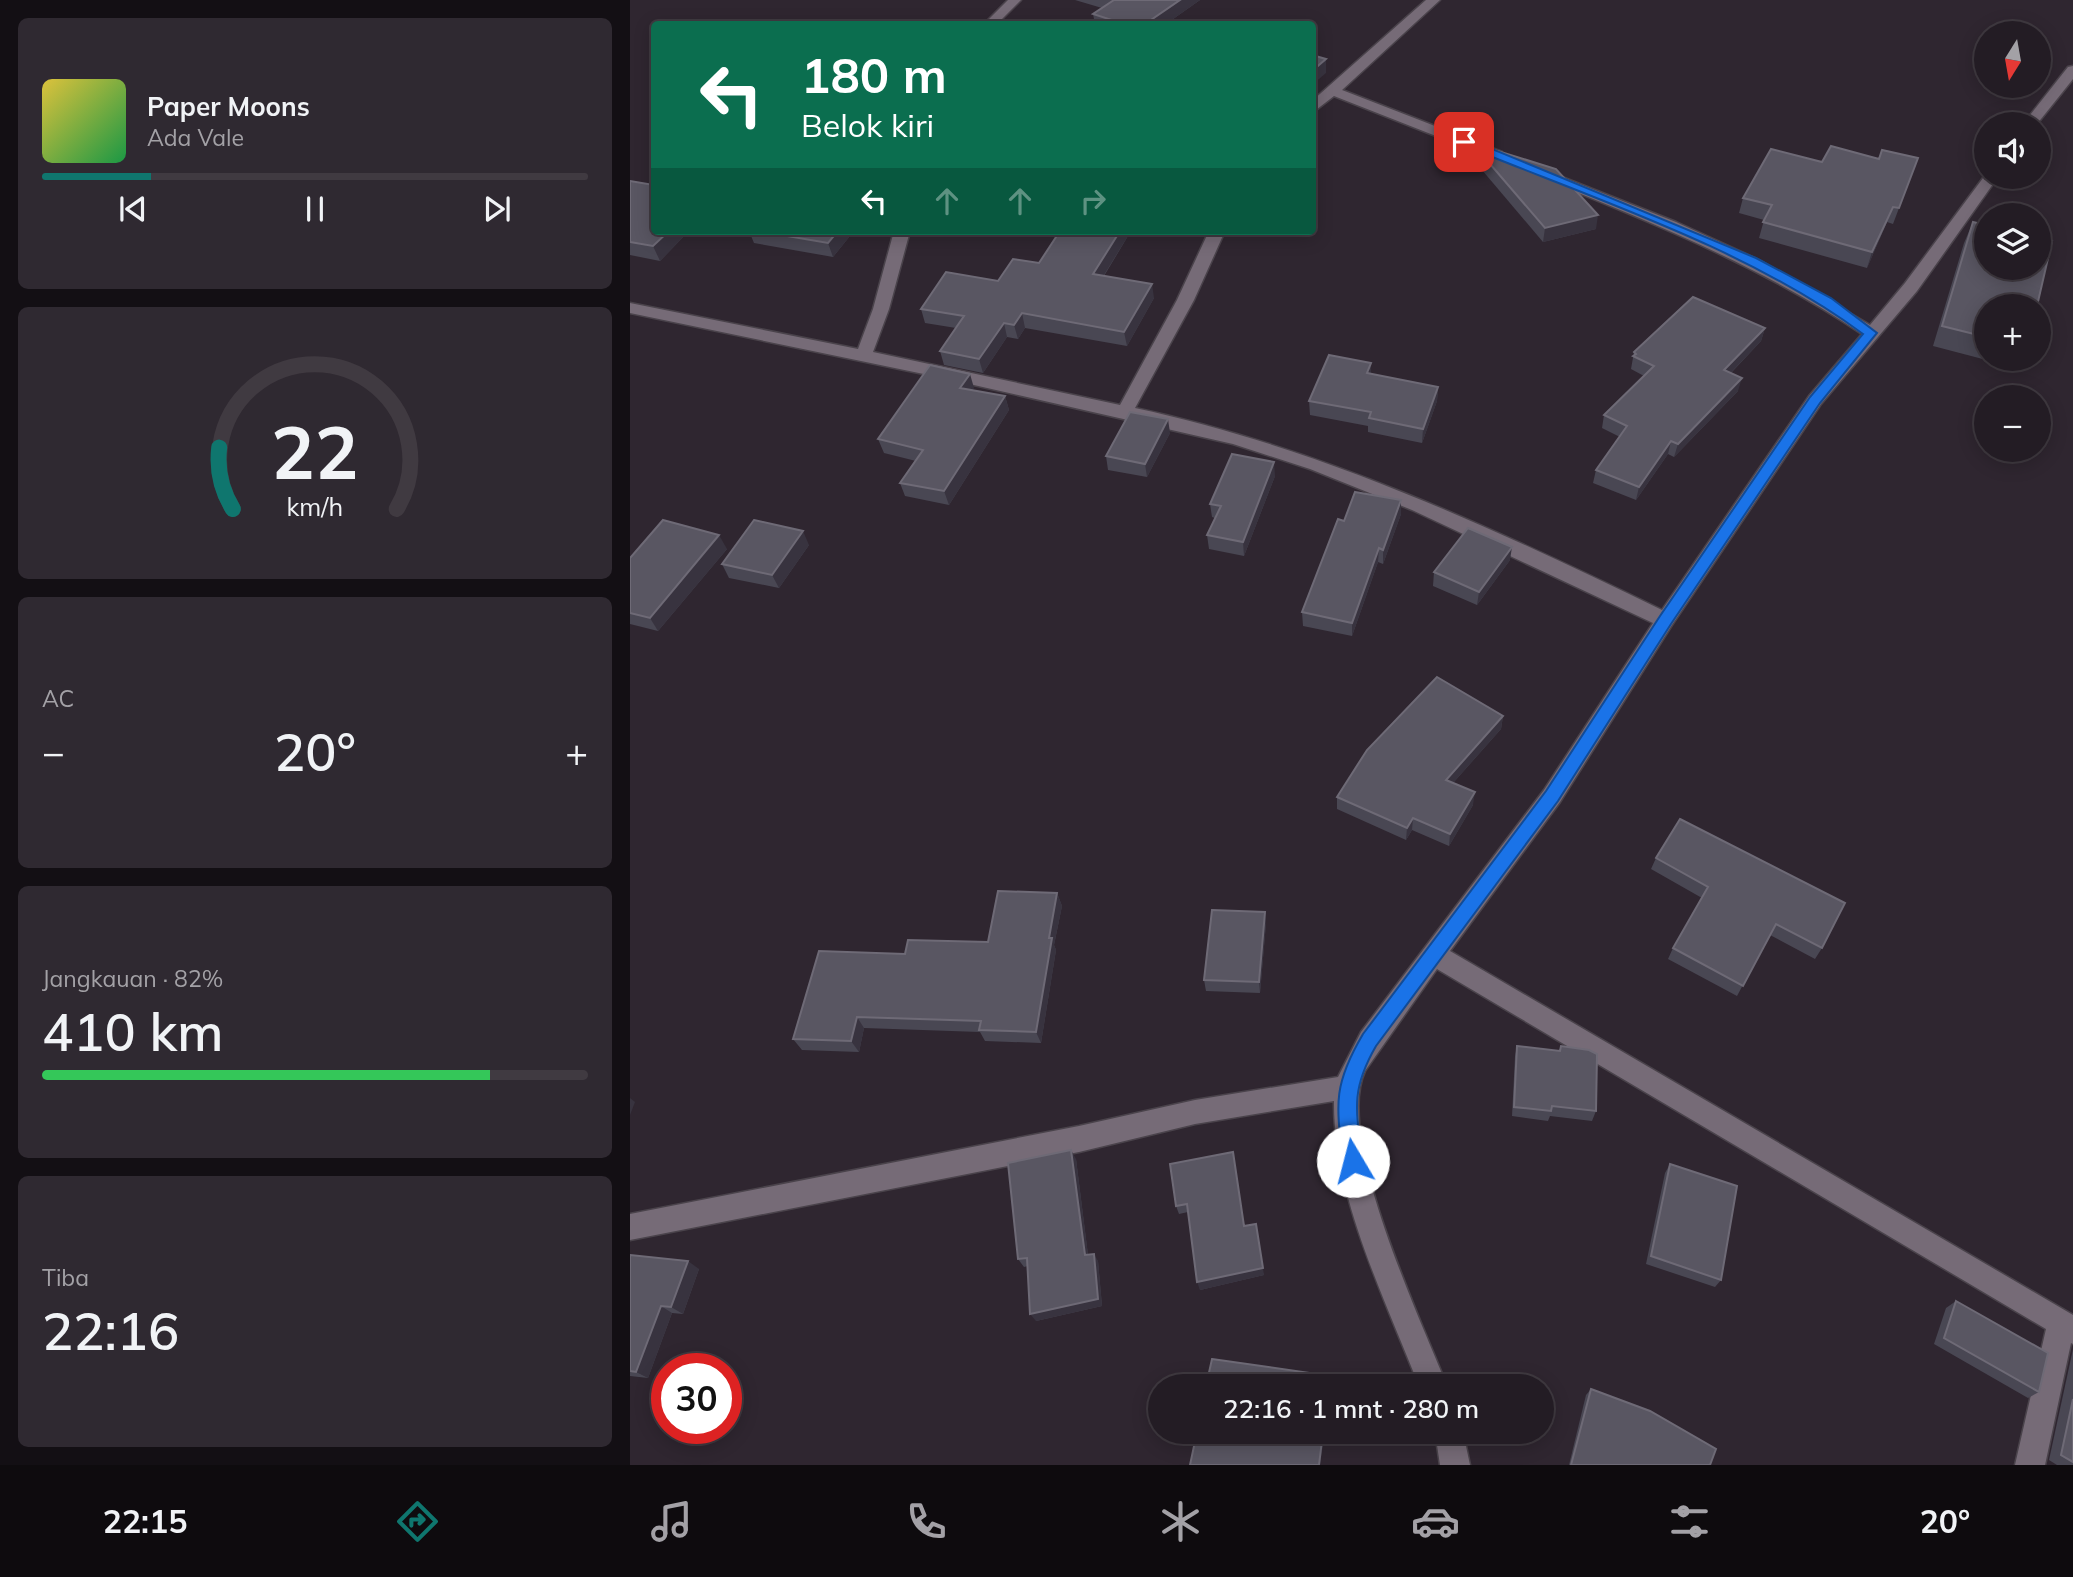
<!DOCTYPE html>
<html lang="id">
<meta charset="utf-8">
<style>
:root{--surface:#231c24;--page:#2f2931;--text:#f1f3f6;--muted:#a3a1a6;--line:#403a41;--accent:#0f766e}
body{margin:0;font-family:Mulish,sans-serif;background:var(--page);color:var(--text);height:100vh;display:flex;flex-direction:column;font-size:26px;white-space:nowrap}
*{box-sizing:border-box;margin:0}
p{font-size:23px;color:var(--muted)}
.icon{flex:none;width:38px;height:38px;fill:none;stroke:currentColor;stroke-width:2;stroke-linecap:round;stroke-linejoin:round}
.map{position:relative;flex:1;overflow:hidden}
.panel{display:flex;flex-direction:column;gap:18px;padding:18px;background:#130f14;width:630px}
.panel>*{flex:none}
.top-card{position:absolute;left:21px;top:21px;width:665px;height:214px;border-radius:7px;box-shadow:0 4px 18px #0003,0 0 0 2px var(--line);background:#0b6e4f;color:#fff;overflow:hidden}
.needle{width:46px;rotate:191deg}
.controls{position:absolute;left:1344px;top:21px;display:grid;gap:14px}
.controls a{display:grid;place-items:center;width:77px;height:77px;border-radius:50%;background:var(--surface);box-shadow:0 4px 18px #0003,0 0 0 2px var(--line);font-size:35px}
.speed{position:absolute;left:21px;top:1353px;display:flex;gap:14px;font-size:35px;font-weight:700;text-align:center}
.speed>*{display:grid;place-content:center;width:91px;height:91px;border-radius:50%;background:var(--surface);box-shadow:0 4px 18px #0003,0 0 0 2px var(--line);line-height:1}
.speed .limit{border:10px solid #d22;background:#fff;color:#111}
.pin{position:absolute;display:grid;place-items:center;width:60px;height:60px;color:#fff;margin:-30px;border-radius:14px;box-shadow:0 4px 10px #0006}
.me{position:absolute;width:77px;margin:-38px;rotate:352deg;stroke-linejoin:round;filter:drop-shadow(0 0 5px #0008)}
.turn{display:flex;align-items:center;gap:24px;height:147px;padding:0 35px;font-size:32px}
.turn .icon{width:91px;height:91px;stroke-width:2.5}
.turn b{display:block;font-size:49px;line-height:60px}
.lanes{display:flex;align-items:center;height:66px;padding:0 35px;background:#0003;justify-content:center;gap:35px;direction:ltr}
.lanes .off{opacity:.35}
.big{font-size:52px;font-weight:600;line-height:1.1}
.panel .tile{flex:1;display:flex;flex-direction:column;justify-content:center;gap:10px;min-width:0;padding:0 24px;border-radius:10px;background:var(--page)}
.panel .dial{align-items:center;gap:0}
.dial svg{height:182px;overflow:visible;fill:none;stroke:var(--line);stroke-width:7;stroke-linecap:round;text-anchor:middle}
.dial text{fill:var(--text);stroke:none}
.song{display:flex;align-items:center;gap:21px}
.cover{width:84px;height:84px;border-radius:10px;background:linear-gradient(135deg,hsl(50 70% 55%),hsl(140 70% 35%))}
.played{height:7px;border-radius:4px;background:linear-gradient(90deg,var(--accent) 20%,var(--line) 20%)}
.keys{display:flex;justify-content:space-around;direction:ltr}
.heat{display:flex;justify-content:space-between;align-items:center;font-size:38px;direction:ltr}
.charge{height:10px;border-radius:5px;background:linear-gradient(90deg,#34c759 82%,var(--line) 0)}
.trip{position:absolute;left:518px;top:1374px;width:406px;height:70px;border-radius:35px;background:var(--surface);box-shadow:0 4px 18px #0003,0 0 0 2px var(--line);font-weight:600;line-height:70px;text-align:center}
.tabs{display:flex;height:112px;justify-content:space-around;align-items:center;background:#0e0b0e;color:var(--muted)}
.tabs .icon{width:49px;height:49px}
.tabs .on{color:var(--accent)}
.tabs b{font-size:32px;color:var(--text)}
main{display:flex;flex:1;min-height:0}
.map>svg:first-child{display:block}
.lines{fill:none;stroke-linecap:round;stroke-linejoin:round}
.minor-casing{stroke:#4a434b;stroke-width:3}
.minor{fill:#766b77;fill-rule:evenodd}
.wall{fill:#494753}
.shaded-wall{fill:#38333f}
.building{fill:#595662;stroke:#6e6a76;stroke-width:2}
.route{fill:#1a73e8;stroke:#114b97;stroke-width:2}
</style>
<main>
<section class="panel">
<div class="tile">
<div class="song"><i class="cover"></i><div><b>Paper Moons</b><p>Ada Vale</p></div></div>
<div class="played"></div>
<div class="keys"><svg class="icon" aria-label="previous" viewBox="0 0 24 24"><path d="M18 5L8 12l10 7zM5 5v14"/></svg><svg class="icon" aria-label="pause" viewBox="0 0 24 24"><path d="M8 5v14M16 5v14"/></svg><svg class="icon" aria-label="next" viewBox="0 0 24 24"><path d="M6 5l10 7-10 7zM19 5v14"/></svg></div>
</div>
<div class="tile dial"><svg viewBox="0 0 100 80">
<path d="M14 69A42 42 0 1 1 86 69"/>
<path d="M14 69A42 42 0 0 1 8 42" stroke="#0f766e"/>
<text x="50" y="56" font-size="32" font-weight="700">22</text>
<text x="50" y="72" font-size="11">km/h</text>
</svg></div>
<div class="tile"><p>AC</p>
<div class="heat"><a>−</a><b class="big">20°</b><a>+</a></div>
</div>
<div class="tile"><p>Jangkauan · 82%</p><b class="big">410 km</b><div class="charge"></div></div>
<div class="tile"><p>Tiba</p><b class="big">22:16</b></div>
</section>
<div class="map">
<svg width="1443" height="1465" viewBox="0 0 1443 1465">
<rect width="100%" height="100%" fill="#2f2630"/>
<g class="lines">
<g class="minor-casing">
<g id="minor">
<path d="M378,0h13l-24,24h-13z"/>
<path d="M796,0h14l-98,90 160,62v6h-10l-158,-62 -22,17v-12z"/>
<path d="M1443,66v13l-36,45h-14l45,-57z"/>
<path d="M914,170l132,52 83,38 111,65 35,-42 81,-109v3h12l-81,114 -96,113 -149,221 -112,177 -110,149 623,364v29l-2,-1 -26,122h-30l31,-136 -609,-360 -72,102c-31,65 56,249 82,315h-28c-34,-87 -86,-191 -85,-285l-139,23 -116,28 -449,88v-26l449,-88 116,-26 143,-23 23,-45 183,-242 109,-167 -241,-113 -102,-41 -77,-25 -290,-66 -313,-65v-10l228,46 15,-40 21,-78h16l-21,78 -16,43 247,53 57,-105 32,-69h16l-31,69 -59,108c186,40 356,119 527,202l147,-214 53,-62c-101,-68 -211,-112 -323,-157l-2,-3z"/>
<path d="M805,1432h28l7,33h-30z"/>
</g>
</g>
<use href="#minor" class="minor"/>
</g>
<g class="wall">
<path d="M445,0h125l-34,24h-71l-2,-10 9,-6z"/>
<path d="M842,143l124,86 -53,13 -72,-85z"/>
<path d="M1288,158l-25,66 -6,-2 -20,46 -108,-30 5,-18 -25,-7 4,-15 79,-36 57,-3z"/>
<path d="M0,181l24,50h35l-29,30 -30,-6z"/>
<path d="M1343,222l13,84v53h35l-4,9 -84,-22 31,-103z"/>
<path d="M119,231h105l-21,26 -79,-14z"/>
<path d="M430,231h71l-27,45 50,22 -27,48 -102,-18 -7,11 -11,-2 -24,36 -39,-8 -4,-14 16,-23 -31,-5 -4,-14 77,-28 41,-18z"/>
<path d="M1135,328l-4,13 -30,32 7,18 -64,66 -6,-3 -32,46 -43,-17 3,-13 24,-33 -18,-9 2,-13 40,-39 -13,-7 3,-17z"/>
<path d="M741,374l67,13 -1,14 -15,42 -54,-11v-6l-58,-11 -1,-14z"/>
<path d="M344,388l-2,2 33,6 4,14 -60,95 -44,-9 -5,-13 16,-22 -32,-8 -6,-14z"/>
<path d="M540,433l-23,44 -39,-7 -2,-14z"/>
<path d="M645,476l-31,80 -35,-7 -2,-14 8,-17 -3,-1 -2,-13z"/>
<path d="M771,500v14l-18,50 -5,-2 -26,74 -49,-10 -1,-14 42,-91z"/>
<path d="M179,545l-30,43 -50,-10 -7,-14z"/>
<path d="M97,549l-69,82 -28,-7v-66z"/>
<path d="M880,560l-33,45 -44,-19 1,-14z"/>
<path d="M873,716l-2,13 -48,54 20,22 -24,41 -37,-16 -6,10 -69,-31v-12z"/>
<path d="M1026,858l166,90 -7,11 -45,-24 -33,61 -69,-37 5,-11 29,-50 -51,-29z"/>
<path d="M427,893l5,13 -8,39 2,5 -15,93 -56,-2 -5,-9 -116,-4 -5,24 -57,-2 -9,-11 112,-85 83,-12z"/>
<path d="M636,923l-6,70 -54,-2 -2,-11z"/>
<path d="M887,1046l42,5 2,-5 35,65 -4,10 -42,-5 -2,5 -36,-5 3,-60z"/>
<path d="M446,1159l12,96 10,6 4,45 -66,15 -8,-55 -4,1 -6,-8z"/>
<path d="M540,1164l75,62 19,49 -64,15 -12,-78 -9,2 -3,-8z"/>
<path d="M1040,1164l51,116 -6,7 -69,-23 19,-91z"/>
<path d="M0,1255l69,14 -16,45 -11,-1 -24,65 -18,-2z"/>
<path d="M1326,1301l83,91 -11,6 -94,-54 12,-36z"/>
<path d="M1443,1349v116h-16l-8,-5z"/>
<path d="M961,1389l119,76h-141l17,-70z"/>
</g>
<g class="shaded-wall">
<path d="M550,0h20l-34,24h-21z"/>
<path d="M696,59v14l-14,12v-14z"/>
<path d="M1263,207l-6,15 -20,46 5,-16z"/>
<path d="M968,215l-2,14 -53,13 2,-14z"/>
<path d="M39,231h20l-29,30 -7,-15z"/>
<path d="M208,231h16l-21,26 -5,-14z"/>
<path d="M490,231h11l-35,57 -3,-14z"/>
<path d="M522,284l2,14 -27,48 -3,-14z"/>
<path d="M392,313l3,15 -7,11 -4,-14z"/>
<path d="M374,323l3,14 -24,36 -4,-14z"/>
<path d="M1135,328l-4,13 -40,42 3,-13z"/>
<path d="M741,363v14l-4,-4z"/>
<path d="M340,374l4,14 -10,14 -4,-14z"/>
<path d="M1112,378l-4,13 -64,66 4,-13z"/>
<path d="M808,387l-1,14 -15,42 1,-14z"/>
<path d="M375,396l4,14 -60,95 -5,-14z"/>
<path d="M538,419l2,14 -23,44 -2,-13z"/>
<path d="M1041,441l-3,13 -32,46 3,-13z"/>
<path d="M644,462l1,14 -31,80 -1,-14z"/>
<path d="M771,500v14l-18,50v-14z"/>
<path d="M173,531l6,14 -30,43 -7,-13z"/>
<path d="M89,535l8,14 -69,82 -8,-13z"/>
<path d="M882,547l-2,13 -33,45 2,-13z"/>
<path d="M749,548l-1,14 -26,74v-13z"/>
<path d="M873,716l-2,13 -56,63 1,-12z"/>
<path d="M845,792l-2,13 -24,41 1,-12z"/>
<path d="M783,818l-1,12 -6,10 1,-12z"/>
<path d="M427,893l5,13 -8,39 2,5 -15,93 -5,-11 13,-94z"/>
<path d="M635,912l1,11 -6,70 -1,-11z"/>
<path d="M227,1017l7,11 -5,24 -8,-11z"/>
<path d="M0,1098l5,4 -5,13z"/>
<path d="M441,1150l5,9 13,104 -4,-8z"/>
<path d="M626,1224l8,51 -64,15 -3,-8z"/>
<path d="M464,1254l4,7 4,45 -66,15 -6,-7z"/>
<path d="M58,1261l11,8 -16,45 -12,-7z"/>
<path d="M31,1306l11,7 -24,65 -12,-6z"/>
<path d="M693,1432h2l-5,33h-1z"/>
</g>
<g class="building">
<path d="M484,0h66l-35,24h-21l-31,-10z"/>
<path d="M682,55l14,4 -14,12z"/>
<path d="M842,143l84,26 42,46 -53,13z"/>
<path d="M1201,146l48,13 3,-9 36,8 -19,50 -6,-1 -21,45 -109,-30 9,-17 -29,-7 28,-49 51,13z"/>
<path d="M0,181l24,4v46h15l-16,15 -23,-4z"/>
<path d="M1343,222l13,3v43h53v-30l13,3 -15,65h-51v31l-44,-11z"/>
<path d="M128,231h80l-10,12z"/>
<path d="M430,231h60l-27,43 59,10 -28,48 -102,-19 -8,12 -10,-2 -25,36 -39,-8 24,-35 -43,-7 25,-37 52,9 15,-22 26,4z"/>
<path d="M1063,297l72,31 -41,42 18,8 -64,66 -7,-3 -32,46 -43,-17 31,-44 -23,-11 50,-49 -21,-10 3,-2 -2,-2z"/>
<path d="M699,355l42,8 -4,10 71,14 -15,42 -54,-11 2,-6 -62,-11z"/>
<path d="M300,365l40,9 -10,14 45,8 -61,95 -44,-8 23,-33 -45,-11z"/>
<path d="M500,412l38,7 -23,45 -39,-8z"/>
<path d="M602,454l42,8 -31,80 -36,-7 14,-29 -11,-2z"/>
<path d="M725,492l46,8 -18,50 -4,-2 -27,75 -50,-11 36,-93 6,2z"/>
<path d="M33,520l56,15 -69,83 -20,-5v-55z"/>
<path d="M124,520l49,11 -31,44 -50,-11z"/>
<path d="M838,528l44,19 -33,45 -45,-20z"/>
<path d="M807,677l66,39 -57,64 29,12 -25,42 -37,-16 -6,10 -70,-31 30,-47z"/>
<path d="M1050,819l165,84 -23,45 -46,-24 -33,62 -70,-38 35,-61 -52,-29z"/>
<path d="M368,891l59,2 -8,45h3l-16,94 -57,-2 2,-9 -124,-4 -6,24 -58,-2 26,-88 86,3 3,-14 80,2z"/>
<path d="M582,910l53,2 -6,70 -55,-2z"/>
<path d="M887,1046l43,5 1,-5 28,4 8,4 -1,57 -44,-5 -1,5 -37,-4z"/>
<path d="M441,1150l14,105 9,-1 4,45 -68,15 -3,-56 -9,1 -10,-96z"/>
<path d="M603,1152l11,74 12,-2 7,44 -66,14 -10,-78 -11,2 -6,-42z"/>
<path d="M1040,1164l67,22 -16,94 -70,-24z"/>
<path d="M0,1255l58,6 -17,46 -10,-1 -25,66 -6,-1z"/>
<path d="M1326,1301l92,52 -9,39 -95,-54z"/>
<path d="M582,1359l119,17 -1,10h-124z"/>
<path d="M961,1389l59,22 66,38 -6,16h-139z"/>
<path d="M1443,1399v63l-12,-7z"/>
<path d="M567,1432h126l-4,33h-129z"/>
</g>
<path class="route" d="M830,139h8l288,119 75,40 46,35 -57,70 -149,221 -113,177 -182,245c-26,45 -20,65 -13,115l-3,7 -7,2 -7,-2 -3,-7c-7,-58 -10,-76 20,-127l183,-243 114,-175 150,-219 53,-63c-116,-86 -269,-135 -403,-190z"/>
</svg>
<div class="controls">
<a><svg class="needle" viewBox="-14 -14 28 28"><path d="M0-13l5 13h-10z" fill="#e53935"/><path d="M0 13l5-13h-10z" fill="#a3a1a6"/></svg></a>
<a><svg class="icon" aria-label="sound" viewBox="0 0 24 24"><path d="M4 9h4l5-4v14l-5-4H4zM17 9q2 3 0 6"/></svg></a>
<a><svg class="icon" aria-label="layers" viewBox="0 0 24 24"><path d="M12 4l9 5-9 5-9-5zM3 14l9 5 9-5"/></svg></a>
<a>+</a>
<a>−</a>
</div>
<div class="speed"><div class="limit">30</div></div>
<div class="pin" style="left:834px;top:142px;background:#d93025"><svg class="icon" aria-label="arrive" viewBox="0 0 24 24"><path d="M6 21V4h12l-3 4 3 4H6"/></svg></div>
<svg class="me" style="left:723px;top:1161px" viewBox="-20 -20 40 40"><circle r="19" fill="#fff"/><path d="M0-13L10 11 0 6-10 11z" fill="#1a73e8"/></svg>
<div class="trip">22:16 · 1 mnt · 280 m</div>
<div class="top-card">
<div class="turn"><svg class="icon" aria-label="left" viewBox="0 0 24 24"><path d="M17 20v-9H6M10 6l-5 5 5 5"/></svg><div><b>180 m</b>Belok kiri</div></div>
<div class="lanes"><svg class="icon" aria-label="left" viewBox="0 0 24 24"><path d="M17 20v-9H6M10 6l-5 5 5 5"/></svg><svg class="icon off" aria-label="ahead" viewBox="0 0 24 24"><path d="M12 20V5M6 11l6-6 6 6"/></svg><svg class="icon off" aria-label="ahead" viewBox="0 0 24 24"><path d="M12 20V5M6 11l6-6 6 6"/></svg><svg class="icon off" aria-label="right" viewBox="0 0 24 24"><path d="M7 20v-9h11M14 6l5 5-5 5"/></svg></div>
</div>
</div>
</main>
<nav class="tabs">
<b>22:15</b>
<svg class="icon on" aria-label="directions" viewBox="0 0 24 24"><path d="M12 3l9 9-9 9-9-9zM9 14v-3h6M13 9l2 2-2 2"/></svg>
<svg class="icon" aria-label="music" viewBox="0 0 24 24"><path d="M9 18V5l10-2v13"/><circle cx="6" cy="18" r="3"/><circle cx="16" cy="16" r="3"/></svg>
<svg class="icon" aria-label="phone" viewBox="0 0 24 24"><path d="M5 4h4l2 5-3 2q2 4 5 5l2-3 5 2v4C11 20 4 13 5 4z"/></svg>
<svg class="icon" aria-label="climate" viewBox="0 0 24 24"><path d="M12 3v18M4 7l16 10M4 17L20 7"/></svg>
<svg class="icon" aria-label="car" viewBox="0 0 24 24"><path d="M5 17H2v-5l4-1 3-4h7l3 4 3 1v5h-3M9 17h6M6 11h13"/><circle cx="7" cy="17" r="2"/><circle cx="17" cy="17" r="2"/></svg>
<svg class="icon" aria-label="filters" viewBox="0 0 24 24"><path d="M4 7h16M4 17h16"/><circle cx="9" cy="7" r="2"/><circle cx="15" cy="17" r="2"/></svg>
<b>20°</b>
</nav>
